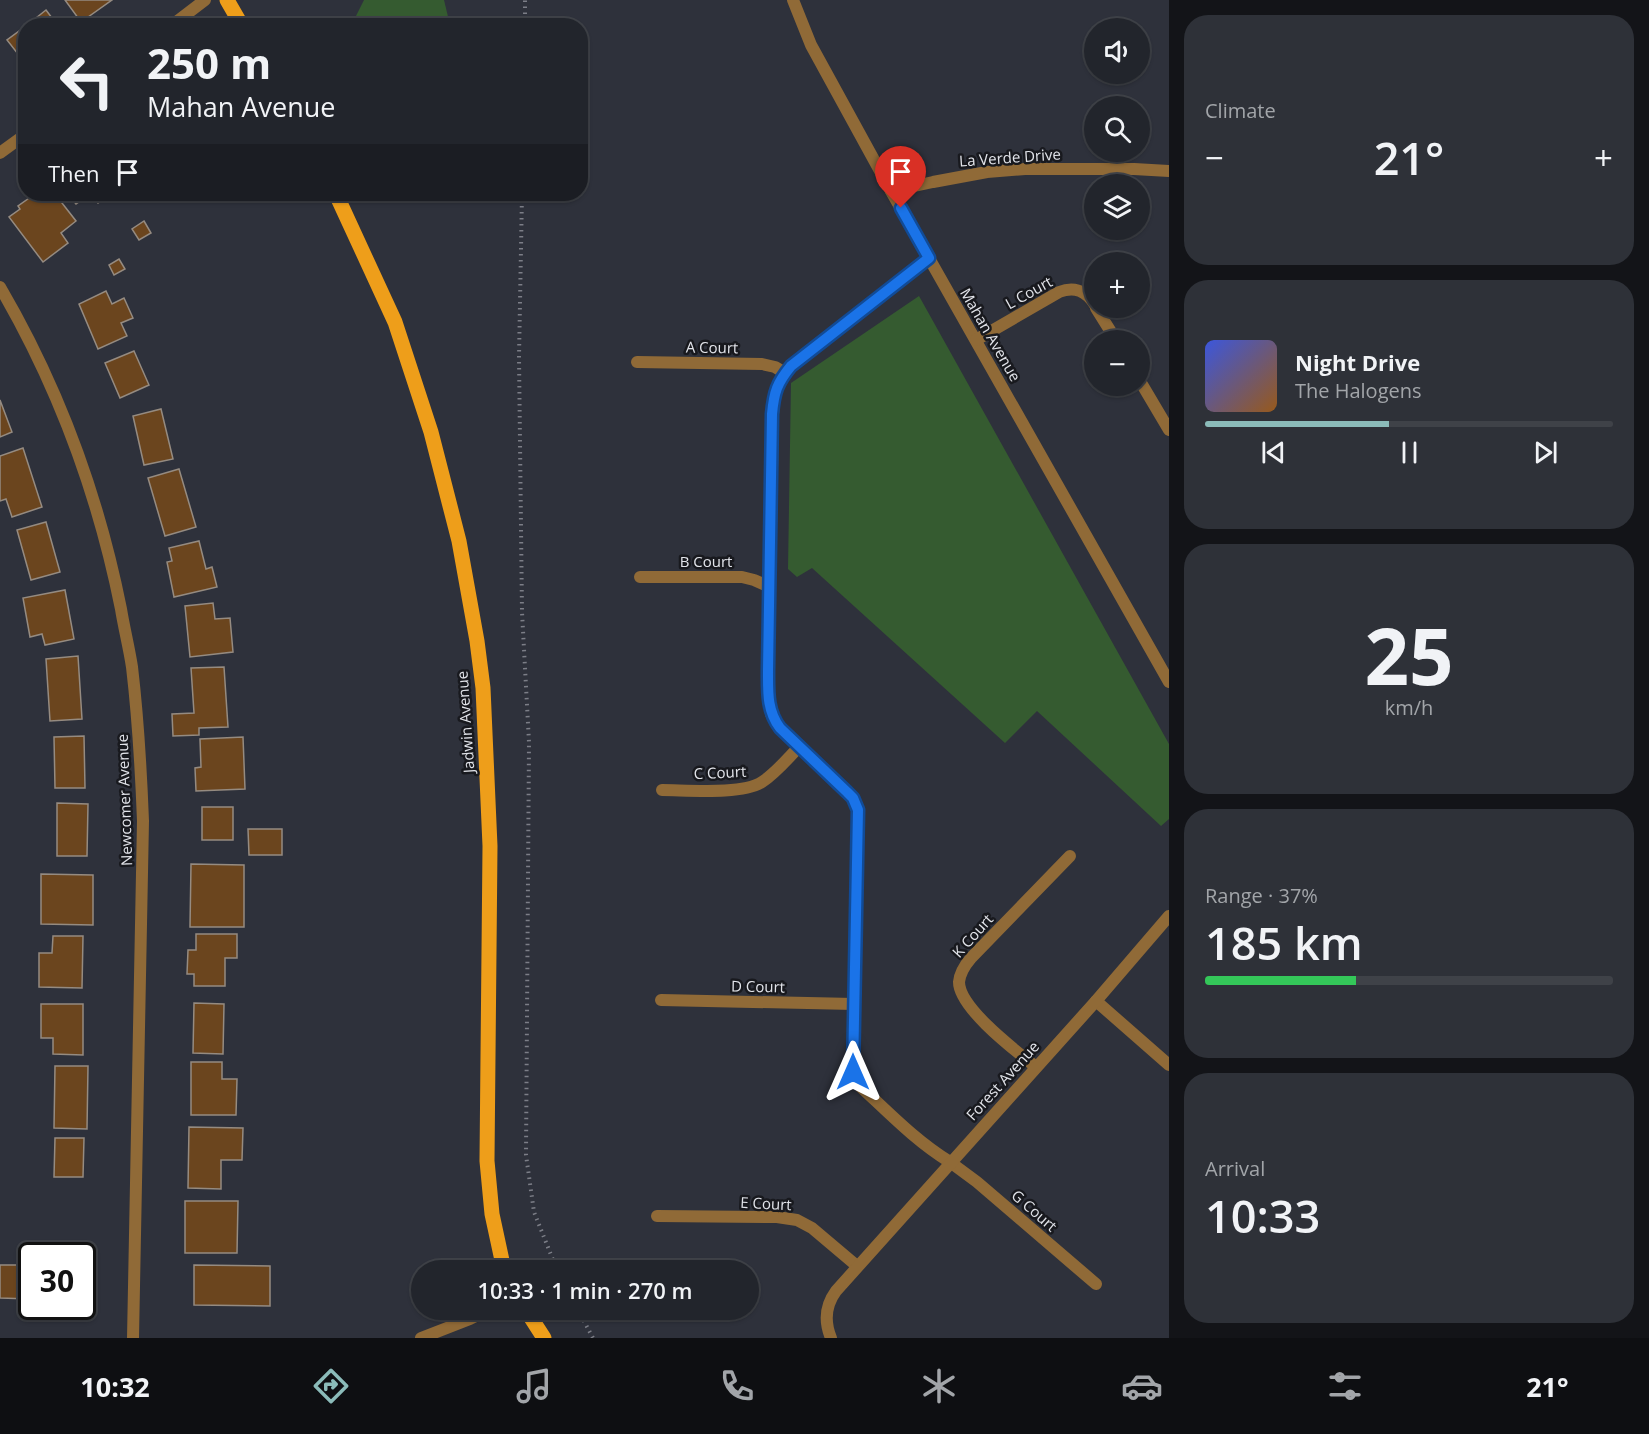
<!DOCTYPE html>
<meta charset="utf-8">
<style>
:root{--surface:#22252c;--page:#2e3138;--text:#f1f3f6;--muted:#a2a5a9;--line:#3f4248;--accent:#8bbbb9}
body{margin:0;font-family:"Open Sans",sans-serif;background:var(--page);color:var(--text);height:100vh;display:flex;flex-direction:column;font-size:22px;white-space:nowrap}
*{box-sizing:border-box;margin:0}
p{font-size:20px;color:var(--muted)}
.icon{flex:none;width:33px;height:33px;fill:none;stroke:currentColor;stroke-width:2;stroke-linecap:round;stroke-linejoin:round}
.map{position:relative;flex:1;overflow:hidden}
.side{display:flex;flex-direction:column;gap:15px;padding:15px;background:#131418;width:480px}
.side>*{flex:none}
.top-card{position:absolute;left:18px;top:18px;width:570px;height:183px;border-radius:24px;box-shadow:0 2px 4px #0004,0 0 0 2px var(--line);background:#22252c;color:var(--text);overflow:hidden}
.fabs{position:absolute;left:1084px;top:18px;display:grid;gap:12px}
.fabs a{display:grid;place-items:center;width:66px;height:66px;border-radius:50%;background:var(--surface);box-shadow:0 2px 4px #0004,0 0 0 2px var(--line);font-size:30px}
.speed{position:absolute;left:18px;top:1242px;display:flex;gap:12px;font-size:30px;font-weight:700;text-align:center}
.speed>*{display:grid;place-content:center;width:78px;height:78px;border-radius:50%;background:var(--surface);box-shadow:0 2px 4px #0004,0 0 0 2px var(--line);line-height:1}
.speed .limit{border:3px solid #111;border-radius:9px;background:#fff;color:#111}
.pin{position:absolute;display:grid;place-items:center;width:51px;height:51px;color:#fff;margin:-62px -26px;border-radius:50% 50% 50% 0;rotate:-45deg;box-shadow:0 0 6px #0007}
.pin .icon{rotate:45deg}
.me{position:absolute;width:66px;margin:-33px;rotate:0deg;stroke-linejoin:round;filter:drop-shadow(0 0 4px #0008)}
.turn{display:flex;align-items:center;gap:21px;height:126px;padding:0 30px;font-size:27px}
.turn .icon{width:78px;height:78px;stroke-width:2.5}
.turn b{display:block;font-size:42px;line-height:51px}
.then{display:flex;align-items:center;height:57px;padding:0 30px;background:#0003;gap:12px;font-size:22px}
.big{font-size:45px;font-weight:600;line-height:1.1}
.side .widget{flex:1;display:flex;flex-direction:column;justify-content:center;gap:9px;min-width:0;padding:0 21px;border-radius:24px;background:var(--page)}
.side .dial{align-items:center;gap:0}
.dial b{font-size:78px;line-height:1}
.song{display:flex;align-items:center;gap:18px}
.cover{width:72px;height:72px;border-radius:9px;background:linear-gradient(135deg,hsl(230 70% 55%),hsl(30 70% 35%))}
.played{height:6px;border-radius:3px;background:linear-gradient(90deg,var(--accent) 45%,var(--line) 45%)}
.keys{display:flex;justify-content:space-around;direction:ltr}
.heat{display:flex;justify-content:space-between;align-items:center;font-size:33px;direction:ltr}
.charge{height:9px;border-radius:4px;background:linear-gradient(90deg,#34c759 37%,var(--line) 0)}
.trip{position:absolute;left:411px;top:1260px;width:348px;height:60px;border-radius:30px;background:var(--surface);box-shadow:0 2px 4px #0004,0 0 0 2px var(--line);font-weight:600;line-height:60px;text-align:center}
.tab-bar{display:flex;height:96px;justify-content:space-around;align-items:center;background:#0e0f12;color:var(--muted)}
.tab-bar .icon{width:42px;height:42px}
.tab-bar .selected{color:var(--accent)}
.tab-bar b{font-size:27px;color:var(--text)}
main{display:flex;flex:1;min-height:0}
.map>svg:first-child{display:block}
.green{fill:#355b30}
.building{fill:#6b451e;stroke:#958b81;stroke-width:1.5}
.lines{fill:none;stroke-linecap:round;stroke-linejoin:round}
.path{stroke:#7c7e87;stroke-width:4;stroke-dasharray:1.5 4.5;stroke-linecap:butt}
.service{stroke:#906a37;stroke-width:12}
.minor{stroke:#906a37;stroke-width:12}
.primary{stroke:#ee9e1a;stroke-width:15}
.route-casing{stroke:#114b97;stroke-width:15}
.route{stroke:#1a73e8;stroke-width:10}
.labels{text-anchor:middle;stroke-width:5;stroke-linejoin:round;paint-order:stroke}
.street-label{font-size:15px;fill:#e2e4ea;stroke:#18191e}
</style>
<main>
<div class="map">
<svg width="1169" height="1338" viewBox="0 0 1169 1338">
<rect width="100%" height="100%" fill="#2e313b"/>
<g class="green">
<path d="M364,0h80l6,25h-90l-4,-9z"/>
<path d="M919,296l250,448v75l-8,7 -124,-115 -32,32 -193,-175 -15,9 -9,-8 3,-186z"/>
</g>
<g class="building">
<path d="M65,0h47l-31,22z"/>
<path d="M46,10l12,16h-32z"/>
<path d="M26,26v37h-1l-18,-23z"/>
<path d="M35,194h20l21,27 -15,12 7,10 -25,19 -34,-45 11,-8 -2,-3z"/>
<path d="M68,194h22l-14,10z"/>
<path d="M90,194h21l-13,9z"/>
<path d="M144,221l7,12 -12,7 -7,-11z"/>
<path d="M119,259l6,10 -11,6 -5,-10z"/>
<path d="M106,291l6,13 12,-6 9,20 -12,5 6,13 -29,13 -19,-45z"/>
<path d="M134,351l15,34 -29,13 -15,-35z"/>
<path d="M0,400l12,32 -12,5z"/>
<path d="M161,409l12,50 -29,6 -11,-49z"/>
<path d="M23,448l19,59 -30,10 -6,-18 -6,2v-45z"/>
<path d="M179,469l17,58 -31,9 -17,-58z"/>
<path d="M46,522l14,50 -29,8 -14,-50z"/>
<path d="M199,541l7,28 6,-2 5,20 -43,10 -7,-35 5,-1 -3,-13z"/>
<path d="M65,590l9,49 -29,6 -3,-11 -12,3 -7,-39z"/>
<path d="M213,603l2,16 15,-1 3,34 -43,5 -5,-51z"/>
<path d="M78,656l4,63 -32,2 -4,-62z"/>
<path d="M224,667l4,60 -29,1v7l-26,1 -1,-22 22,-1 -3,-45z"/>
<path d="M84,736l1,52h-30l-1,-51z"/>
<path d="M243,737l2,52 -49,2 -1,-23 6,-1 -1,-28z"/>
<path d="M57,803l31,1 -1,52h-30z"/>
<rect x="202" y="807" width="31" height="33"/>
<path d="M248,829h34v26h-33z"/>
<path d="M191,864l53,1v62h-54z"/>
<path d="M41,874l52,1v50l-52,-1z"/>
<path d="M196,934h41v24h-12v28h-31v-12h-7l1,-24h8z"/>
<path d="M53,936h30l-1,52 -43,-1v-34h13z"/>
<path d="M194,1003l30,1 -1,50 -30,-1z"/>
<path d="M41,1004h42v51l-30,-1v-16h-12z"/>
<path d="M191,1062h31v17h15l-1,36h-45z"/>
<path d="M55,1066h33l-1,63 -33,-1z"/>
<path d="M189,1127l54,1 -1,32h-21v29l-33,-1z"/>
<path d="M55,1138h29l-1,39h-29z"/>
<path d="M185,1201h53l-1,52h-52z"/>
<path d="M0,1265h30v34l-30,-1z"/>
<path d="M194,1265l76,1v40l-76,-1z"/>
</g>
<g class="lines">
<g class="path">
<path d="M525,26v-26"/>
<path d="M522,194l-3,163 3,255 7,130 -3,413 8,57 23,58"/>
<path d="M578,1310l15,28"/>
</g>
<path class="service" d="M950,1162l27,20 119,102"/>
<g class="minor">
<path d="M793,0l18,45 80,146 278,491"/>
<path d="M171,26l34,-26"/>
<path d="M0,153l26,-19"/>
<path d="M891,191l42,-9 54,-10 38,-3h109l35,2"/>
<path d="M929,258l-123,95c-24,21 -31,28 -33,61l-5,278 3,22 9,14 67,64 6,6 5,12 -5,248c0,11 1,19 8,29 28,26 56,55 89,75"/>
<path d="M0,287c59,101 98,207 121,322 3,19 8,38 11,58 6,51 9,102 11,154l-10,517"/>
<path d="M1096,308l20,32"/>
<path d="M976,340l83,-48c16,-6 27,-1 36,13"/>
<path d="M637,362l125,2 13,3 10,6"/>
<path d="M1140,381l29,49"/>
<path d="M640,577h102l12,3 16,7"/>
<path d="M662,790c25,0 80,5 100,-8 14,-9 26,-24 37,-35"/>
<path d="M661,1000l193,4"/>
<path d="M1096,1001l73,64"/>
<path d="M1036,1067c-20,-16 -77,-59 -77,-85 1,-10 6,-17 12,-24l99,-102"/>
<path d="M657,1216l120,1 20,3 15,8 45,38"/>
<path d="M421,1338l49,-19 18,-9"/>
<path d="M831,1338c-7,-17 -6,-32 5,-47l260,-290 73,-85"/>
</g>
<g class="primary">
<path d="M227,0l15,26"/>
<path d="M336,194l59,128 36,110 28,109 18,100 6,47 7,158 -3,315 5,53 11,51 2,5"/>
<path d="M526,1310l18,28"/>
</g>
</g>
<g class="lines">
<g class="route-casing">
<path id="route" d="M853,1072l5,-262 -5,-12 -6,-6 -67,-64c-13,-17 -12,-36 -12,-57l4,-257c2,-22 5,-31 19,-48l138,-108 -28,-50"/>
</g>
<use href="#route" class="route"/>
</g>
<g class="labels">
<g class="street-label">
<text transform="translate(1010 158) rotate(-4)" y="5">La Verde Drive</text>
<text transform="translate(1029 293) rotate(-29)" y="5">L Court</text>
<text transform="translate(990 335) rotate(60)" y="5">Mahan Avenue</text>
<text transform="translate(712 348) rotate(1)" y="5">A Court</text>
<text x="706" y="567">B Court</text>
<text transform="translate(466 722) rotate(-94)" y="5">Jadwin Avenue</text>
<text transform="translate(720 773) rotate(-3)" y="5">C Court</text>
<text transform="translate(125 800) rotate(-92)" y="5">Newcomer Avenue</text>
<text transform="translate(973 936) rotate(-48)" y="5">K Court</text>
<text transform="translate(758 987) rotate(1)" y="5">D Court</text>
<text transform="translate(1003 1081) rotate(-48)" y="5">Forest Avenue</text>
<text transform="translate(766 1204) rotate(3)" y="5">E Court</text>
<text transform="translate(1034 1211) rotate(41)" y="5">G Court</text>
</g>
</g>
</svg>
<div class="fabs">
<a><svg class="icon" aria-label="sound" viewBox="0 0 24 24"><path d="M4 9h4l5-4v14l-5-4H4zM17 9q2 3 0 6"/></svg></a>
<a><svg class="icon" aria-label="search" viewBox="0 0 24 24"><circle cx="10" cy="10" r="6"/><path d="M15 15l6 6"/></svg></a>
<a><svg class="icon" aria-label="layers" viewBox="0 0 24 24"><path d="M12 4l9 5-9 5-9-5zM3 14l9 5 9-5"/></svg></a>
<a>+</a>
<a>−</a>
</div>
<div class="speed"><div class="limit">30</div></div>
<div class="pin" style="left:901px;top:208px;background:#d93025"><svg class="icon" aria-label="arrive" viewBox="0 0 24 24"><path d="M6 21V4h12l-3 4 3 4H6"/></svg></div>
<svg class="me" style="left:853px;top:1072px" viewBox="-20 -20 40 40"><path d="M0-17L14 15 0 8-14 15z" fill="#1a73e8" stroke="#fff" stroke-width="4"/></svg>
<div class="trip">10:33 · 1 min · 270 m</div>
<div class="top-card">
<div class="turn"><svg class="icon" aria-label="left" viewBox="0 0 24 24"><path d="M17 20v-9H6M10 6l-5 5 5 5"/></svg><div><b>250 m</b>Mahan Avenue</div></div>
<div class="then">Then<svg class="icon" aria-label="arrive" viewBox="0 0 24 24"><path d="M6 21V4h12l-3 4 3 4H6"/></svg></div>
</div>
</div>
<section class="side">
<div class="widget"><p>Climate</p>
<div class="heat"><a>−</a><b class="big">21°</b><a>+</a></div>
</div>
<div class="widget">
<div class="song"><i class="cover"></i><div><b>Night Drive</b><p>The Halogens</p></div></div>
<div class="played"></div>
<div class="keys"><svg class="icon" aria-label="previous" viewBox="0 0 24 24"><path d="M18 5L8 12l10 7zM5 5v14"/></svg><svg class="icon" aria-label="pause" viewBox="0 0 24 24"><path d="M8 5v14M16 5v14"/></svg><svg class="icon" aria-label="next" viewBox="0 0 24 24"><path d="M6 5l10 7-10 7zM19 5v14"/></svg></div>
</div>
<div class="widget dial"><b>25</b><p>km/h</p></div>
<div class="widget"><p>Range · 37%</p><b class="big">185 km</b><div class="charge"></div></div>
<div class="widget"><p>Arrival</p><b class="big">10:33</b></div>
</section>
</main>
<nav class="tab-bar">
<b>10:32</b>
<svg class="icon selected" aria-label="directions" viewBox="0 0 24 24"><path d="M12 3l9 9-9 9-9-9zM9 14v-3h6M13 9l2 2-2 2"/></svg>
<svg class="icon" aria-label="music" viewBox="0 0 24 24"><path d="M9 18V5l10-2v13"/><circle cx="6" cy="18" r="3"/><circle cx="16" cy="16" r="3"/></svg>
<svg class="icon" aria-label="phone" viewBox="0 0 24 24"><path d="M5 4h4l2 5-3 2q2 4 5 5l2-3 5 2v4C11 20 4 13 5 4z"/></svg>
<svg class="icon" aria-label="climate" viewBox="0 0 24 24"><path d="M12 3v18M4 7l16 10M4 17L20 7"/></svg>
<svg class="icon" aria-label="car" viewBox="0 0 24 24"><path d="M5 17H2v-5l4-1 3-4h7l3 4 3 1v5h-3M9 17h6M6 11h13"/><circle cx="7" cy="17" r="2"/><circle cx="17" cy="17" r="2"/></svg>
<svg class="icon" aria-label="filters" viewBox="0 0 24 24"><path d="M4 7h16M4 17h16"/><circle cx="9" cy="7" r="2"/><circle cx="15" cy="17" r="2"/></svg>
<b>21°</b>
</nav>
